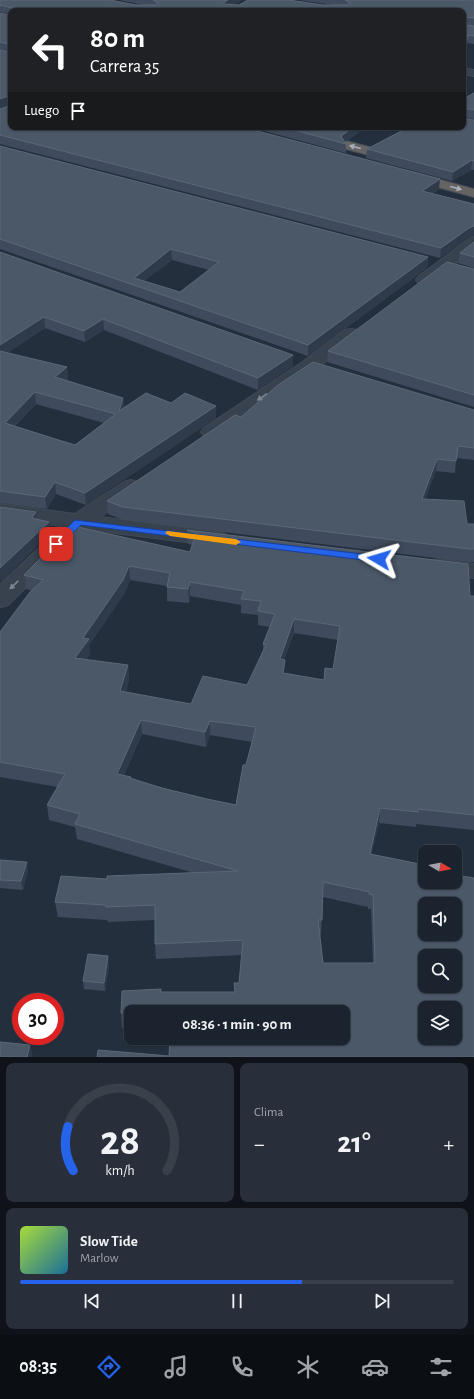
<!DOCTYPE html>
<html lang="es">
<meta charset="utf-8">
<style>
:root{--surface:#1b232e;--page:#282f3a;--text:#f1f3f6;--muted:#a0a4aa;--line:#39404a;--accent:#2563eb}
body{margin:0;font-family:"Alegreya Sans",sans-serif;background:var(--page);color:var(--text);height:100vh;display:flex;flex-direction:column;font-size:15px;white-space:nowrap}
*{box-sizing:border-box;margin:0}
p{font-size:13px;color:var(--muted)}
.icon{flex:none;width:22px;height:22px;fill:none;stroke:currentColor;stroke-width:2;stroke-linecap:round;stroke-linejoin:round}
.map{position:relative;height:1057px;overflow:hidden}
.sheet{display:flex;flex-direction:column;gap:6px;padding:6px;background:#0f1319;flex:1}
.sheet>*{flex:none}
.banner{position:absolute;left:8px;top:8px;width:458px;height:122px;border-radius:8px;box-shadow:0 1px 3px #0004,0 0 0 1px var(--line);background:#202124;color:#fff;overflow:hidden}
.needle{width:26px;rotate:100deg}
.controls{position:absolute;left:418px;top:845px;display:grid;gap:8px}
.controls a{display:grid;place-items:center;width:44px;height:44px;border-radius:8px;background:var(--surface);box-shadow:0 1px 3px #0004,0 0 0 1px var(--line);font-size:20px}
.speed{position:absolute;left:12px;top:993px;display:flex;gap:8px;font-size:20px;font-weight:700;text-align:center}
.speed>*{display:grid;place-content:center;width:52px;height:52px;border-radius:50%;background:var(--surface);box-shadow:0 1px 3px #0004,0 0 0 1px var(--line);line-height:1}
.speed .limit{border:6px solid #d22;background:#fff;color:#111}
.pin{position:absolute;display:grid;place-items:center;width:34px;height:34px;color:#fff;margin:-17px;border-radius:8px;box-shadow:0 2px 6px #0006}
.me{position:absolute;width:44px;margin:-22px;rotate:277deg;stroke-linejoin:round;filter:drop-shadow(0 0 3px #0008)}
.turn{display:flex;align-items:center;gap:14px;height:84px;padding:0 16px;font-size:18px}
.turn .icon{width:52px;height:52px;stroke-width:2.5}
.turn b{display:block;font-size:28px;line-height:34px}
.then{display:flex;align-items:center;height:38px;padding:0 16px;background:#0003;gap:8px;font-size:15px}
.big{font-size:30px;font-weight:700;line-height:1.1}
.sheet .card{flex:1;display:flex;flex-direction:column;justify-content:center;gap:6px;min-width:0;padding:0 14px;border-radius:8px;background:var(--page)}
.sheet .dial{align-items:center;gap:0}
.dial svg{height:104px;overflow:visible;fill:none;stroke:var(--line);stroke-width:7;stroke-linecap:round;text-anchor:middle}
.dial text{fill:var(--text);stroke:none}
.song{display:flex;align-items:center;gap:12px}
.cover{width:48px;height:48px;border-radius:6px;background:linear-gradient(135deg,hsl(80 70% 55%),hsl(200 70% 35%))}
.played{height:4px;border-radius:2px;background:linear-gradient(90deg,var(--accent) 65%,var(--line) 65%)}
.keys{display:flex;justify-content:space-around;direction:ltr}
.heat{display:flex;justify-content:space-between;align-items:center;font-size:22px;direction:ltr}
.sheet .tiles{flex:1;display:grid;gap:6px;grid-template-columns:1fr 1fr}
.card:last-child{grid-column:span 2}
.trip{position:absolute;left:124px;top:1005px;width:226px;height:40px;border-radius:8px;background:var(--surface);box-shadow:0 1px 3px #0004,0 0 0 1px var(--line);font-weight:700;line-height:40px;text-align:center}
.menu{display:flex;height:64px;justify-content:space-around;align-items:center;background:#0b0e12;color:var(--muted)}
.menu .icon{width:28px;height:28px}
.menu .selected{color:var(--accent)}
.menu b{font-size:18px;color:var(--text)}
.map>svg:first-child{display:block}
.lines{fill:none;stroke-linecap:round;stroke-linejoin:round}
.minor-casing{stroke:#414a57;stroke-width:2}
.trunk-casing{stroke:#434c59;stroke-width:2}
.minor{fill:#38414e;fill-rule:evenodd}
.trunk{fill:#656462;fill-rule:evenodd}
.wall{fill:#3f4b5c;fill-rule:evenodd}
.shaded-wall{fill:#2f3b4b}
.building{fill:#4b5868;stroke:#5c6777;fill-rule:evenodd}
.oneway{fill:#a8afba}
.oneway2{fill:#7c8592}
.route{fill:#2563eb;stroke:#184099}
.slow{fill:#f59e0b}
</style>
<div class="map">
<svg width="474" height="1057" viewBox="0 0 474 1057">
<rect width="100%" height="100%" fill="#242f3e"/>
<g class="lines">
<g class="minor-casing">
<g id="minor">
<path d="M463,68l11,2v6l-11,-2z"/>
<path d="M474,237v12l-44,34 -6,2 -6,-2 -2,-3 2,-3 51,-38z"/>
<path d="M351,329l6,1 3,4 -3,4 -41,31 -98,67 -7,2 -7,-2 -3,-4 3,-4 100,-67 41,-31z"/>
<path d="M131,480l7,2 4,4 -4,4 -38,27 117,15 8,2 3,5 -3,5 -8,2 -133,-17 -76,76 -8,2v-22l62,-59 -62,-8v-14l75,10 49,-32z"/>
<path d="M439,559l35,5v14l-43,-7 -3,-5 3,-5z"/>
</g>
</g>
<g class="trunk-casing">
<g id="trunk">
<path d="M272,127h21l107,28 2,3 -2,3 -5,1 -121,-32z"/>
<path d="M412,172l62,17v8l-67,-18 -2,-3 2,-3z"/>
</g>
</g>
<use href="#minor" class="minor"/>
<use href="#trunk" class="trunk"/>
</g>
<g class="wall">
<path d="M0,0l144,5 -25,-5h123l-9,5h100l-34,-5h175v26l-11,-1v-14h-452v42l-11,-3v-37l11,2 -11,-3z"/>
<path d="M463,25l11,1v18l-7,-1 -4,19z"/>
<path d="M474,93v26l-11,-2v-18z"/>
<path d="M0,109l439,80 -7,5 36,44 -28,20 -440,-114z"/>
<path d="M474,120v50h-3l-19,11 -86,-23 1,-9z"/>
<path d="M249,127h118l-22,15 1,2v9z"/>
<path d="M0,146l428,111 -1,11 -119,88 -308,-107zM172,260l37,10 -29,22 -36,-11z"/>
<path d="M474,242v26l-16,-5 2,-10z"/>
<path d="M0,252l293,114 -35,24 -154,-60 -19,12 -40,-14 -38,25 60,14 1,11 -2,3 57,17 1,10 47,-5 45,3v12l-130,87 -30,-11 -9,15 -47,-6zM36,404l68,19 -29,22 -23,-7 -37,-12z"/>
<path d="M474,269v138l-147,-45 1,-11z"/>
<path d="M474,410v50l-18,-2 -1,15 -19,-2 -11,28 42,25h7v38h-6l-344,-42 -16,-6 -1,-13 134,-84z"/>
<path d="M187,530l283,66h4v234l-58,-6v3l-37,-4 -8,32 103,202 -305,-1 174,-44h-212v15l-9,1 -1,-15 40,-21h73l5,-9 3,-28 -86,4 -1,-15v-24l-47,2 -1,-2 -49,-3 -3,-15 52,-23 87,-6 -117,-34 -2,-12 -26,-7 -2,-15 11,-18 -58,-10v-145l32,-41 -6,-2 -2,-14 166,-23 2,-7 -4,-1zM130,580l37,6v15l22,2 1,-7 51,9v8l17,2v10l12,2 -7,17v8l-16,33 -56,19 -65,-12 3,-13 -1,-14 -42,-5 4,-6 -1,-9 35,-51zM294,633l44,7 -5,29 -9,11 -40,-7v-13zM142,734l64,13 4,-12 42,7 -16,63 -29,-6 -45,-11 -31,-9 -7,-4zM323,897l45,10v2h3l2,54h-50l-3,-28h1z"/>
<path d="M0,860l28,10 -5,20 -23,-2z"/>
<path d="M109,964l-4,27 -21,-2 -1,-8z"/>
</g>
<g class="shaded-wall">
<path d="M228,0h14l-18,10v-8z"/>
<path d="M468,35l-1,8 -4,19v-8z"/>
<path d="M11,95v9l-11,4v-9z"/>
<path d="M354,127h13l-24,16 -2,-7z"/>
<path d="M472,160l-1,10 -19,11 1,-9z"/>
<path d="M440,179l-1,10 -18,12 1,-10z"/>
<path d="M474,226v10l-6,2 -28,20 1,-10 28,-20z"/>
<path d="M171,249l1,11 -35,26 -3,-8z"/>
<path d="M428,257l-1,11 -119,88v-11z"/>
<path d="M44,317l1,11 -45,29v-12z"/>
<path d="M103,319l1,11 -19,12 -1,-11z"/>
<path d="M293,355v11l-35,24v-12z"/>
<path d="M67,367l1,11 -12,11 -1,-12z"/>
<path d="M35,392l1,12 -30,30 -1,-11z"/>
<path d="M123,398l1,12 -5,1z"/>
<path d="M216,406v12l-130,87 -1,-12z"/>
<path d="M437,459l-1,12 -15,41 1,-13z"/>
<path d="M55,482l1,12 -9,15 -2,-12z"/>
<path d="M36,512l1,12 -5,-6z"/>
<path d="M49,522l1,12 -49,48 -1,-5v-9z"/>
<path d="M129,566l1,14 -6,14 -35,51 1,9 -13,19 -2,-15 8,-20z"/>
<path d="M190,582v14l-1,7 -1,-14z"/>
<path d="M294,619v14l-15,41 1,-15z"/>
<path d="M285,660l-1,14 -1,-1z"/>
<path d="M128,665l1,14 -7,27 -2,-15z"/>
<path d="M141,720l1,14 -24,54 -1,-14z"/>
<path d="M210,721v14l-4,12 -1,-15z"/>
<path d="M380,808l-1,15 -11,46 2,-15z"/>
<path d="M27,862l1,8 -5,20 -2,-9z"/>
<path d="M108,956l1,8 -4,27 -1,-8z"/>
<path d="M30,1045l3,12h-6z"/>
</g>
<g class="building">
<path d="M0,0h110l26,5h21l1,-2 -5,-3h75l-4,2v2l15,1 9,-5h41l34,5h25l2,-2 -5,-3h129v18l-11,-1v-6h-452l1,-3 -12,-3z"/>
<path d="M0,13l11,3v29l-11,-3z"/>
<path d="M463,25l11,1v10l-6,-1 -4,19h-1z"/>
<path d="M0,50l11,3v46v-4l-11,4z"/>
<path d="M474,93v17l-11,-2v4v-13z"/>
<path d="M11,105v22h231l198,52 -18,12 52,13v22l-5,2 -28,20 -441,-113v-26z"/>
<path d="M463,118l11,2v41l-2,-1 -19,12 -86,-23 42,-22h54z"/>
<path d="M283,127h71l-13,9 5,8z"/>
<path d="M0,146l428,111 -120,88 -308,-106zM171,249l48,13 -39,30 -46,-14z"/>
<path d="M474,242v15l-14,-4z"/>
<path d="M0,252l293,103 -35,23 -155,-59 -19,12 -40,-14 -44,28z"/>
<path d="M447,262l27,7v126l-146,-44z"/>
<path d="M0,351l67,16 -12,10 68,21 -4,13 27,-18 25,10 14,-10 31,13 -131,87 -30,-11 -10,15 -45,-6zM35,392l81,22 -41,31 -23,-7 -47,-15z"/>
<path d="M313,362l161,48v38l-16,-2 -2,15 -19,-2 -15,40 42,2 3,23h7v25h-5l-346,-42 -16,-6 128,-86 6,2 37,-32z"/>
<path d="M0,507l36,5 -4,6 17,4 -49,46z"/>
<path d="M73,526l117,26 6,-19 -9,-3 281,34 2,32h4v219l-56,-6v3l-38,-4 -10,46 55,11v17h30v-7l19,3v179h-377l1,-7 71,6 1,-18h173v-26h-171v-2l-41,2v1h-10l1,-22 39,-2v3h74l-1,-9h5l4,-43 -88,4v-39l-49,2v-2l-51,-3 6,-26 46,3v-3l131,-5 -163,-47 5,-10 -33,-9 18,-31 -65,-12v-130l30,-40 13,-12 -19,-5zM129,566l41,7 -3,14 21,2 2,-7 54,9 -3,8 20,2 -3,10 17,3 -12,30 3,1 -19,40 -44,-9 -12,28 -71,-13 8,-26 -53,-7 14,-19 -6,-1 40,-58zM294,619l46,7 -7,43 -8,-1 -1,12 -41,-7 2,-13 -5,-1zM141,720l64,12 5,-11 46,6 -10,38h-3l-7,40 -29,-6 -45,-11 -32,-10 1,-1 -14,-3zM323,882l47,10 -1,2 4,1 2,68h-52l-5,-43h4zM425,904h30v30h-30zM425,956h30v30h-30zM425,1008h30v30h-30z"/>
<path d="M0,860l27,2 -6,19 -21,-1z"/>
<path d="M88,954l20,2 -4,27 -21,-2z"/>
<path d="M0,1042l30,3 -3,12h-27z"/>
</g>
<defs><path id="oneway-solid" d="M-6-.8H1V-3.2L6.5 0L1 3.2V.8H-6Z"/></defs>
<g class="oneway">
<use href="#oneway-solid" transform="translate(355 147) rotate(-165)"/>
<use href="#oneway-solid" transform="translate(456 188) rotate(15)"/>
</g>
<g class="oneway2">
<use href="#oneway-solid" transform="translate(262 397) rotate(146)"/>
<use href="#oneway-solid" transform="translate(14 585) rotate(136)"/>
</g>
<path class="route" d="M75,520l304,36 5,3 -5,3 -298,-37 -22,21h-6l-2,-2z"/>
<path class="slow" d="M167,531l69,8 5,3 -5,3 -66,-9 -5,-3z"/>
</svg>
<div class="controls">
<a><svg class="needle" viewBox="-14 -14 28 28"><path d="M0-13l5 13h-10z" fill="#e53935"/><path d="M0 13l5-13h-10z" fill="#a0a4aa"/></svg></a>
<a><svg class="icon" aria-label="sound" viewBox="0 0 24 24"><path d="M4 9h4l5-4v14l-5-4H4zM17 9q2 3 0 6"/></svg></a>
<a><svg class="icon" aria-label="search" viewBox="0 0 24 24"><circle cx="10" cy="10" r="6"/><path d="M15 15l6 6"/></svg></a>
<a><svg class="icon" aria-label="layers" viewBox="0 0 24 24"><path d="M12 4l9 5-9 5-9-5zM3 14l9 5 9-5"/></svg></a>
</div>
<div class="speed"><div class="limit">30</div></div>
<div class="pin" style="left:56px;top:544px;background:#d93025"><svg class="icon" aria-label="arrive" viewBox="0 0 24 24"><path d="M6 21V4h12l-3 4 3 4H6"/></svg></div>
<svg class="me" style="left:379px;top:559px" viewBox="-20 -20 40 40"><path d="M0-17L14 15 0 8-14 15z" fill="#2563eb" stroke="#fff" stroke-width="4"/></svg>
<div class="trip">08:36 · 1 min · 90 m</div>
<div class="banner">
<div class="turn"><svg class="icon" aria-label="left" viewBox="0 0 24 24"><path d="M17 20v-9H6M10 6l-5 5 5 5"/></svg><div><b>80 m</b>Carrera 35</div></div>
<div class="then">Luego<svg class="icon" aria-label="arrive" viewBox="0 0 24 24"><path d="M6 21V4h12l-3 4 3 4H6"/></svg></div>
</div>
</div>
<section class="sheet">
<div class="tiles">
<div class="card dial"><svg viewBox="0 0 100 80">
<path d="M14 69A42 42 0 1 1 86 69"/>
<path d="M14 69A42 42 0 0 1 10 35" stroke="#2563eb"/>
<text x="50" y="56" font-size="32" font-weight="700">28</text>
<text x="50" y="72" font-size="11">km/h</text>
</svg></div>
<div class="card"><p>Clima</p>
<div class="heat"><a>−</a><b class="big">21°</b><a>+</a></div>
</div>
<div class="card">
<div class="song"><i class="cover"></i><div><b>Slow Tide</b><p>Marlow</p></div></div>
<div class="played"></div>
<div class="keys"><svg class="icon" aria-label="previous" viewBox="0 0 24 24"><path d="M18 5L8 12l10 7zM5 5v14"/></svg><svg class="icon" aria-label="pause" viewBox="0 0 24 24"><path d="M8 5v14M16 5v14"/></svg><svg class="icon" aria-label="next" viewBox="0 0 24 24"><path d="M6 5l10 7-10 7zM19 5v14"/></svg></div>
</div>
</div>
</section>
<nav class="menu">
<b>08:35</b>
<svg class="icon selected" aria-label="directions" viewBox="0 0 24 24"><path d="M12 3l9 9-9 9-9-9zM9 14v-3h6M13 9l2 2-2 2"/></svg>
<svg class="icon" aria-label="music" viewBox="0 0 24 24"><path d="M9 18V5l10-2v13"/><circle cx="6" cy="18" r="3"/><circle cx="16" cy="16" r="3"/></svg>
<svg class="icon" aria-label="phone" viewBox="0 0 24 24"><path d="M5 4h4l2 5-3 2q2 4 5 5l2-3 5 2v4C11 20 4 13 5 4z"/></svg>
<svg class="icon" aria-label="climate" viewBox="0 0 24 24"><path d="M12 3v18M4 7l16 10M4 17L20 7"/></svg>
<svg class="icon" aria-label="car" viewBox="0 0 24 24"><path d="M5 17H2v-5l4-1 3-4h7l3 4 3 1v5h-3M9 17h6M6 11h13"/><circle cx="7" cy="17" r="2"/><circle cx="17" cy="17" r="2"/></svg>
<svg class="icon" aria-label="filters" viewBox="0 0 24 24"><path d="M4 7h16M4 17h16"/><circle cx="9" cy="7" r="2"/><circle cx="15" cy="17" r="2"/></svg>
</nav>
